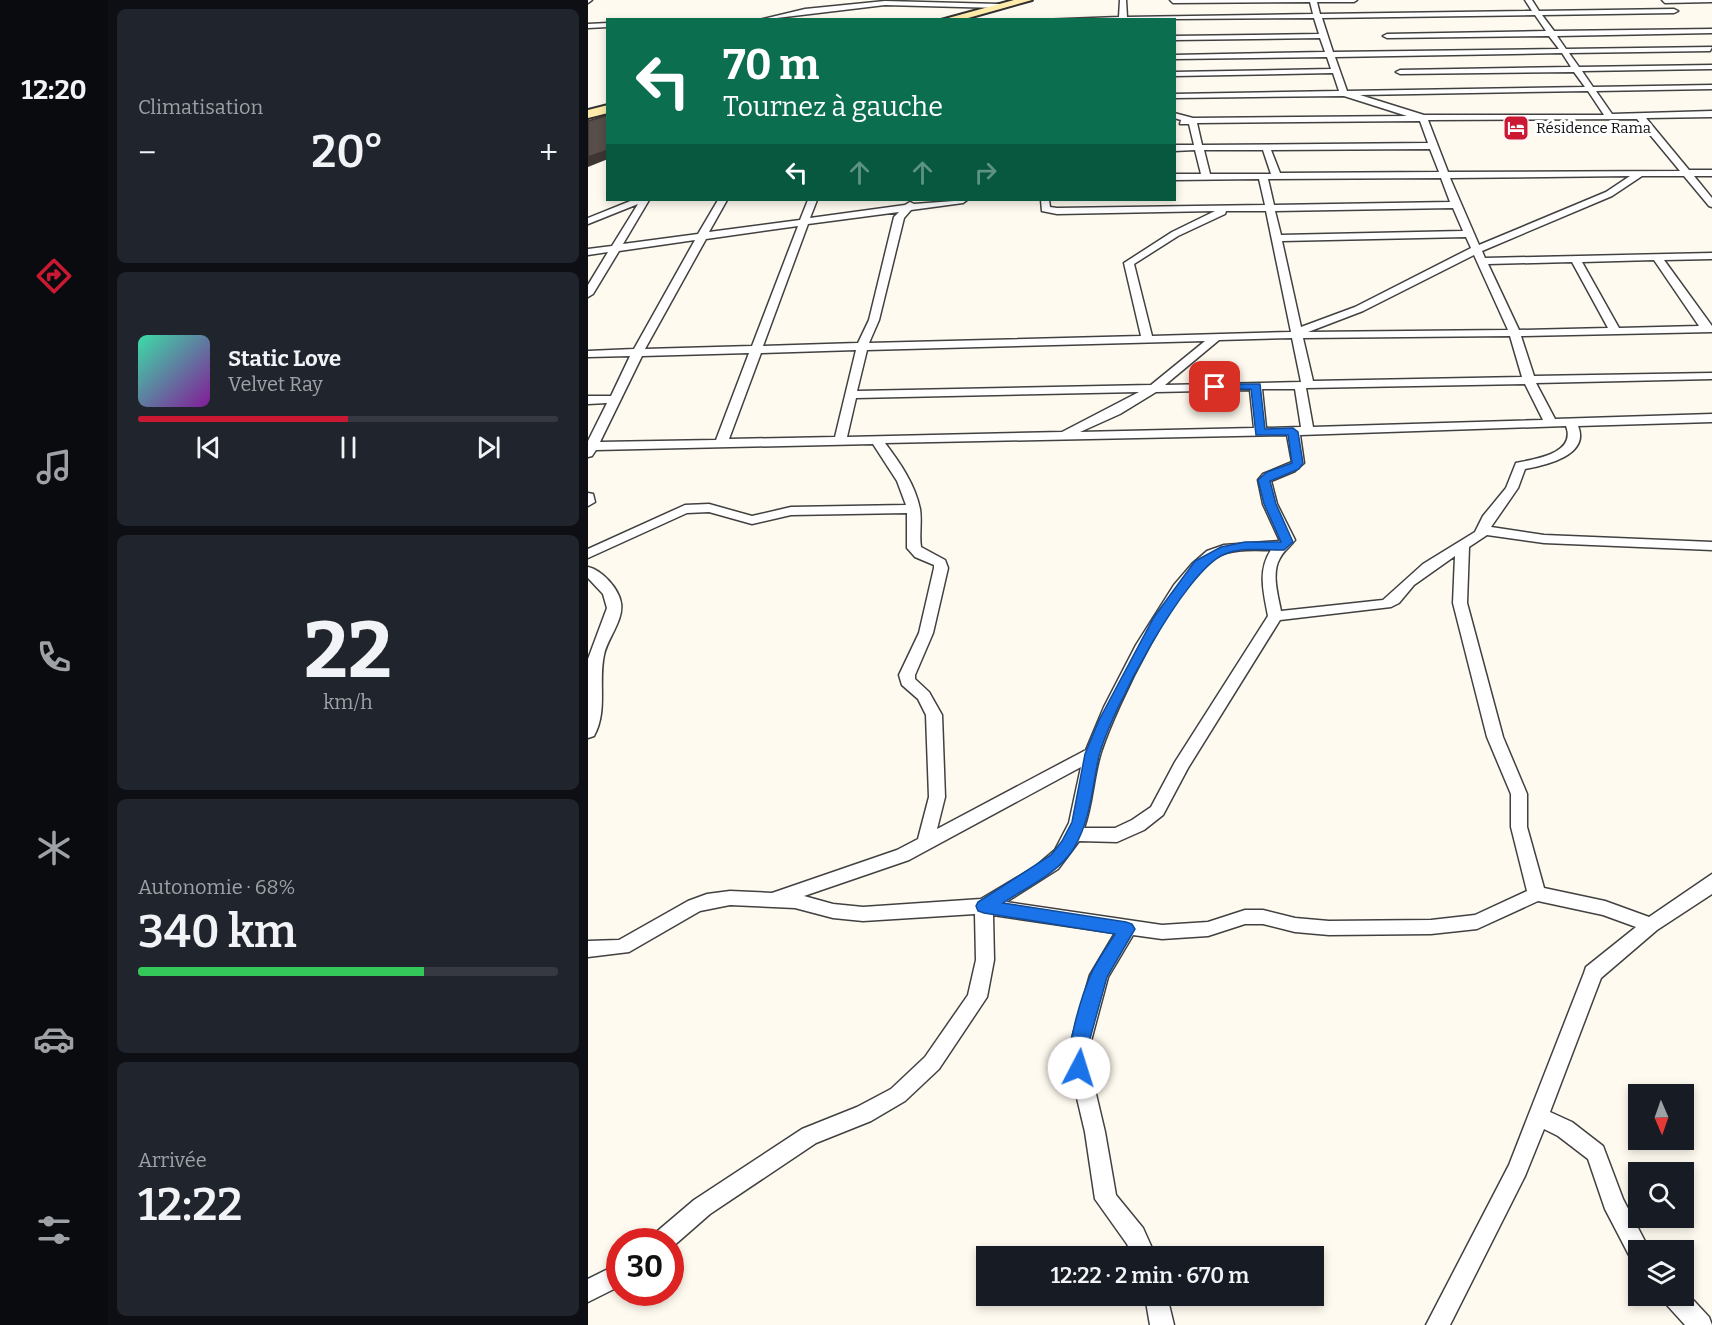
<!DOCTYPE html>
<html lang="fr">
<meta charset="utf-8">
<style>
:root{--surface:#171b24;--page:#20242c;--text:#f1f3f6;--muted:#9ea1a6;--line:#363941;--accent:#cb1934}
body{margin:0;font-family:Bitter,serif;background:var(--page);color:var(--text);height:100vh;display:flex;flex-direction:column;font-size:22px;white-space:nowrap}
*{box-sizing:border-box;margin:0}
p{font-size:20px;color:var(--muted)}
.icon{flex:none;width:33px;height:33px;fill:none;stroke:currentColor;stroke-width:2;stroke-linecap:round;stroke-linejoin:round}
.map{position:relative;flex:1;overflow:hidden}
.drawer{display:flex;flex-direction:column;gap:9px;padding:9px;background:#0d0f14;width:480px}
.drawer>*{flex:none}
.banner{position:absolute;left:18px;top:18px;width:570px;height:183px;border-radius:0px;box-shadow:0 3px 9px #0003;background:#0b6e4f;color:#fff;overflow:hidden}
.needle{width:39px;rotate:178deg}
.fabs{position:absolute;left:1040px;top:1084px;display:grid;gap:12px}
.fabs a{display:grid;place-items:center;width:66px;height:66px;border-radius:0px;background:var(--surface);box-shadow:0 3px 9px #0003;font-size:30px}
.speed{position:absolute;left:18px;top:1228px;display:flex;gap:12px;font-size:30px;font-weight:700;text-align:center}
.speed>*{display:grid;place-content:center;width:78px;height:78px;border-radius:50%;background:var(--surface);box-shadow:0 3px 9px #0003;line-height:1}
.speed .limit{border:9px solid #d22;background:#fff;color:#111}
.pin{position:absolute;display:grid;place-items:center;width:51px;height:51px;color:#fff;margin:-26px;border-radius:12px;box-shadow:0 3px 9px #0006}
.me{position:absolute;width:66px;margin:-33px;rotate:5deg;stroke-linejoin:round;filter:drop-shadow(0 0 4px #0008)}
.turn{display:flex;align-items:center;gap:21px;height:126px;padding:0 18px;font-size:27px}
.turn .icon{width:78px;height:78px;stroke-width:2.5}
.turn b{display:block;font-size:42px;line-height:51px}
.lanes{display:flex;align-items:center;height:57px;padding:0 18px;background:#0003;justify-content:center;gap:30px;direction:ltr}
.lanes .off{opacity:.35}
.big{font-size:45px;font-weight:600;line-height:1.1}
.drawer .widget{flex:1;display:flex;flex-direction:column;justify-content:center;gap:9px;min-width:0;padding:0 21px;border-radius:9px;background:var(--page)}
.drawer .dial{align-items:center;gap:0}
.dial b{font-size:78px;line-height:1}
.song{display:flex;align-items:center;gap:18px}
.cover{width:72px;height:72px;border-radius:9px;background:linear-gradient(135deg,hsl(160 70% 55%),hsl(290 70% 35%))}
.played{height:6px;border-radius:3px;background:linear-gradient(90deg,var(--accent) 50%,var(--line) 50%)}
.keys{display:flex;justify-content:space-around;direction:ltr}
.heat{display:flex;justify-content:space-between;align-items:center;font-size:33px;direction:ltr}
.charge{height:9px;border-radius:4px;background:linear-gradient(90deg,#34c759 68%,var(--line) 0)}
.trip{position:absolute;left:388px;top:1246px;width:348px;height:60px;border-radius:0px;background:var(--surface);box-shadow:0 3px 9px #0003;font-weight:600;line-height:60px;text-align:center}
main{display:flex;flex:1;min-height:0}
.tab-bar{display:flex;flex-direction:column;width:108px;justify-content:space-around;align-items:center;background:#090b0e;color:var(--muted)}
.tab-bar .icon{width:42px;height:42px}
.tab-bar .on{color:var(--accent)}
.tab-bar b{font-size:27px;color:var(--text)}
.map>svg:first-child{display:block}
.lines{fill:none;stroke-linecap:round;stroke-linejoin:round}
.minor-casing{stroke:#414141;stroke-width:3}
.secondary-casing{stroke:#303030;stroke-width:4}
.minor{fill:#fff;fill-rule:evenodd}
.secondary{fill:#ffecaa;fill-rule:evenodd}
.shaded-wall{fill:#3d3633}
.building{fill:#574d49;stroke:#3d3633;stroke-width:1.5}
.route{fill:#1a73e8;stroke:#114b97;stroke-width:1.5}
.labels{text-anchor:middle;stroke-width:6;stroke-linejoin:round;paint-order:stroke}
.far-poi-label{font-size:15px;fill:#0e0e0e;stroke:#fff;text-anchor:start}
</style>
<main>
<nav class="tab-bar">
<b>12:20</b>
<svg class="icon on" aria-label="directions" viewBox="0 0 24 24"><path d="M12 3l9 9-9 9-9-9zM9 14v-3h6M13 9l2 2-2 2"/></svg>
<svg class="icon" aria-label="music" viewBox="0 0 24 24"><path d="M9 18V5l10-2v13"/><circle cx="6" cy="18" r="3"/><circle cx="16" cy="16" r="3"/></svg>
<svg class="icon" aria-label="phone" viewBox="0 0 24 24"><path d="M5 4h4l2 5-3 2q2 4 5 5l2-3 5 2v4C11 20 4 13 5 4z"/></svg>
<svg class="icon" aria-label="climate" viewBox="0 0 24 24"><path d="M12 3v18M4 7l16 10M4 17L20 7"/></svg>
<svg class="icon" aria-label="car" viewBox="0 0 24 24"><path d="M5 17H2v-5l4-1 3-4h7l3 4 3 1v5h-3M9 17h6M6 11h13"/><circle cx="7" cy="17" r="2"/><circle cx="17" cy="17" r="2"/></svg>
<svg class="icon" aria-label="filters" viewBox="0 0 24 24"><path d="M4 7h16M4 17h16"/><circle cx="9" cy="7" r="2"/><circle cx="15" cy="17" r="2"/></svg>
</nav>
<section class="drawer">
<div class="widget"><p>Climatisation</p>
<div class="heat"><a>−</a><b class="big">20°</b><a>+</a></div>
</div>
<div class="widget">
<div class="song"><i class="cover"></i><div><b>Static Love</b><p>Velvet Ray</p></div></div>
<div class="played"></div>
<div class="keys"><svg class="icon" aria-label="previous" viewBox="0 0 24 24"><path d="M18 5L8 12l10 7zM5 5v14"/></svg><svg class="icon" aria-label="pause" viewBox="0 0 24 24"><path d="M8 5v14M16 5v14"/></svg><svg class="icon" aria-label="next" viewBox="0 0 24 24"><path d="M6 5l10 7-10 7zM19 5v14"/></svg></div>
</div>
<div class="widget dial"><b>22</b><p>km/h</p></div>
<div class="widget"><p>Autonomie · 68%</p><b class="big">340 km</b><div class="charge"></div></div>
<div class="widget"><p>Arrivée</p><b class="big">12:22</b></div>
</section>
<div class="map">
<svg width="1124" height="1325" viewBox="0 0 1124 1325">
<rect width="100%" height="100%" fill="#fffaef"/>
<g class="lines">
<g class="minor-casing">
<g id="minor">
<path d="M0,0h4l-4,3z"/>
<path d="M532,0h6l1,17 186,-3 -3,-12 -137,1 -3,-3h187l-3,2h-37l3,12 212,-3 -7,-11h7l7,11 135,-2 4,2 -4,2 -132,2 12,16 158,-2v4l-155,3 9,13 146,-2 -2,4 -141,2 10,14 133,-2v4l-130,2 11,16 119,-2v4l-116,2 16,23 100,-3v6l-66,1 43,52h23v6h-18l18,22v9l-3,-1 -25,-30h-42l-30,20 -130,55 3,7 227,-5v6l-48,1 48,66v6l-191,4 13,40 178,-3v6l-176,4 19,36 157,-5v8l-134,4c12,29 -31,39 -53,43l-7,19 -27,39 53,8 168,7v8l-168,-7 -57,-8 -18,12 -2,56 36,134 24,57v33l17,61 61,13 44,16 63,-43v20l-55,36 -56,48 -51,134 22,10 31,24 20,53 27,52h-12v11l-7,-3 -26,-50 -17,-50 -30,-23 -14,-7 -19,47 -75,149h-24l83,-160 75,-192 2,-6 50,-40 -33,-12 -65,-14 -61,28 -46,5 -102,1 -34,-3 -32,-8h-18l-37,12 -46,3 -29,-4 -25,42 -21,79 18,76 11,63 27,33 13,29h-23l-6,-13 -32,-45 -10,-67 -18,-76 23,-81 25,-42 -122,-18 1,45 -7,37 -48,72 -34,32 -34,20 -55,22 -106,71 -40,35v-7h-19l3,-8 40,-34 108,-71 55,-22 34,-18 34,-32 43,-62 8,-35 -1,-46 -112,7 -30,-3 -38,-10 -65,-3 -30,6 -71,41 -41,5v-16l31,-1 69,-39 19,-7 23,-3 42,2 125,-43 21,-11 11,-42 -3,-82 -8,-16 -16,-14 -3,-10 20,-42 15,-65v-3l-19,-8 -8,-9v-35l-116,2 -39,9 -43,-12 -22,1 -99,45v-9l97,-44 24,-1 43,12 39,-9 115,-2 -9,-24 -24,-37 -277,6 -4,6 -4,1v-16l19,-38 -19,1v-8h23l19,-40 -42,1v-6l46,-2 61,-109 -76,11 -26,43 -5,3v-12l20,-33 -20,3v-6l24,-3 26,-42 -50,20v-6l45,-18h16l-26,44 75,-10 20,-34h9l-18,32 91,-12 8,-20h9l-7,18 95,-13 5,-3 4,2 53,-4 -4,3 -52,7 -7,8 -25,102 -10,23 272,-7 -17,-73 48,-31 43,-21 -158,3 -15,-3 -1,-11h8l1,7 7,1 208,-3 -6,-26 -85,1v-6h27l-6,-24 -21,1v-6h20l-5,-21h-9l1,-4 -7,-2v-5l19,5 214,-2 -63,-20 -170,2v-4l165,-3 -6,-18 -159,3v-4l157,-3 -4,-12 -153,2v-4l151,-3 -5,-14 -146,2v-4l145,-2 -5,-16 -274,2 79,-3zM947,15l11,16 -159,3 -4,2 4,2 162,-2 10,13 -226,3 -11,-34zM974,53l9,14 -171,3 -4,2 4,2 174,-2 11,15 -238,4 -12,-34zM1000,91l16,24h-180l-64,-20zM1049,119l43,52 -232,1 -20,-52zM832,121l8,22 -226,2 -5,-22zM842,149l9,23 -159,1 -9,-23zM616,150h59l8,24h-61zM1042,176l-24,16 -127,53 -29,-67zM853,178l9,24 -176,3 -6,-26zM865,208l10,23 -182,4 -6,-24zM638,211h40l25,121 -139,4 -18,-72 44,-28 47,-22zM311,212l-5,5 -25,103 -11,23 -95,3 45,-122zM210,226l-46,120 -107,3 61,-110zM878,237l5,11 -116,59 -54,20 -19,-86zM886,255l34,75 -200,2 55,-21zM1066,260l45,66 -80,2 -37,-66zM984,262l36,66 -89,2 -31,-66zM922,336l12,41 -209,4 -10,-43zM704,338l9,44 -136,3 54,-45zM617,341l-54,44 -294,6 10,-41zM268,350l-21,87 -106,2 32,-86zM161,353l-33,87 -116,2 42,-86zM937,384l18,36 -230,7 -7,-39zM674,389h33l6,38 -35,1zM662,390l4,38 -174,4 40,-18 36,-22zM551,392l-77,40 -215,5 9,-39zM978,426c11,28 -32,33 -50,37l-10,25 -23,28 -8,16 -52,32 -40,36 -102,11c-3,-16 -10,-38 -1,-53 4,-8 10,-11 15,-18l-18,-36 -6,-23 24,-10 9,-8 -4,-28zM699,435l5,27 -29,12 -5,6 5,24 17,37 -56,4 -17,6 -15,13 -18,21 -38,60 -32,62 -18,43 -149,79 8,-32 -3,-82 -13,-23 -14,-13v-4l18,-42 15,-65 -3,-8 -24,-13c-2,-12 1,-25 -1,-38 -5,-25 -20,-46 -35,-66zM683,550c-14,21 -7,44 -3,66l-93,146 -24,45 -19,13 -17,8h-31c9,-25 9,-51 17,-76 16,-48 74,-169 116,-195 15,-9 37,-7 54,-7zM867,556l-2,47 34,134 24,57v33l16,64 -52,24 -44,5 -102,1 -34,-3 -32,-8h-18l-37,12 -46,3 -156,-23 52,-33 21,-28 38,1 27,-12 19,-15 25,-47 92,-148 111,-13 8,-4 15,-18zM493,767l-12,56 -14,27 -20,17 -54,32 -118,8 -30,-3 -29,-8 105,-36z"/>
<path d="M1074,0h50v2l-47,1z"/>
<path d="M297,1l114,3 4,2 -4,2 -114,-3 -126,15 46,-11z"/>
<path d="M20,23v4l-20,1v-4z"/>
<path d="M0,493l5,1 2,8 -7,4z"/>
<path d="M0,567c14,3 31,22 33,36 3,17 -14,36 -17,52 -6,27 4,56 -10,81l-6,2v-79l19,-51 -4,-14 -15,-16z"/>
<path d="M32,1263v23l-32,16v-23z"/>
<path d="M1095,1289l26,28 3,8h-27l-19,-21 -3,-8h20z"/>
<path d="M557,1296h22l7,29h-24z"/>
</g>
</g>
<g class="secondary-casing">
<g id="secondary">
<path d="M426,0h18l-71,20h-20z"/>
<path d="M20,105v8l-20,5v-8z"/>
</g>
</g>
<use href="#minor" class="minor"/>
<use href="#secondary" class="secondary"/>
</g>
<path class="shaded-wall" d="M20,150v9l-20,8v-10z"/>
<path class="building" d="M20,115v35l-20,7v-36z"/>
<path class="route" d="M623,384h49l5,45 28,-1 5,4 5,31 -4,6 -29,12 6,23 17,38 -9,8c-19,0 -41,-3 -59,4 -40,15 -115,159 -126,202 -7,32 -8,63 -25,92 -15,25 -47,39 -71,55l123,19 6,2 3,5 -28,48 -19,69 -3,27 -6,3 -7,-3c-9,-20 10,-78 19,-99 6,-14 16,-27 24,-40l-131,-21 -6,-2 -2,-5 2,-4 73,-47 11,-14 10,-19 13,-68 14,-34 55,-103 41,-56 26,-14 24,-5h36l-17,-38 -6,-24 9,-8 25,-9 -4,-28h-32l-5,-46 -36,1 -4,-1z"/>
<defs>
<g id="hotel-square" transform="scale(1.35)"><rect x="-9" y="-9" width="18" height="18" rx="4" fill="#cb1934" stroke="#fff"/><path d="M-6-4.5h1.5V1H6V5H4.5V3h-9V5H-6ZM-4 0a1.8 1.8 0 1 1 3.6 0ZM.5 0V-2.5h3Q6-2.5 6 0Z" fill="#fff"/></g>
</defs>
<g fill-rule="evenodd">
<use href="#hotel-square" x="928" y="128"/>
</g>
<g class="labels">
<g class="far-poi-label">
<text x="948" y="133">Résidence Rama</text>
</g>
</g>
</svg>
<div class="fabs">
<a><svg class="needle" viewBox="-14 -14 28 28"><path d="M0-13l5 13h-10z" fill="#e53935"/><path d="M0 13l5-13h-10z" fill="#9ea1a6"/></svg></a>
<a><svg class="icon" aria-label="search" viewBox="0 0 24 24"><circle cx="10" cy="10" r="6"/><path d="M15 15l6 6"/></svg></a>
<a><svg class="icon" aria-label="layers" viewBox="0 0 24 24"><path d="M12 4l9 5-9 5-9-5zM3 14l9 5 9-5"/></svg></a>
</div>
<div class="speed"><div class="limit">30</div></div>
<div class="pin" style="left:627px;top:387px;background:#d93025"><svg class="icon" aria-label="arrive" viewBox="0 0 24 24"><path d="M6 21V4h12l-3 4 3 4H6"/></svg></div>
<svg class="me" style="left:491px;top:1068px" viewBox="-20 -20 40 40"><circle r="19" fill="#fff"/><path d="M0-13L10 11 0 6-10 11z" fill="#1a73e8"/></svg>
<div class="trip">12:22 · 2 min · 670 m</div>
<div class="banner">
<div class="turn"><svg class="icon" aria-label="left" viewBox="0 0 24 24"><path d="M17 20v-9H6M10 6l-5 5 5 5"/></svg><div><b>70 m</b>Tournez à gauche</div></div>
<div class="lanes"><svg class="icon" aria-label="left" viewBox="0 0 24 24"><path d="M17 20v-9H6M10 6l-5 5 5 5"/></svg><svg class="icon off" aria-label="ahead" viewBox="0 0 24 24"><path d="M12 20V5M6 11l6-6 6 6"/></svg><svg class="icon off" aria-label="ahead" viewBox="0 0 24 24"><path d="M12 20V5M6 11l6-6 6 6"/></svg><svg class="icon off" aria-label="right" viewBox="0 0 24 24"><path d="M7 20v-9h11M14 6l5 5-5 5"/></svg></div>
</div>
</div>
</main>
